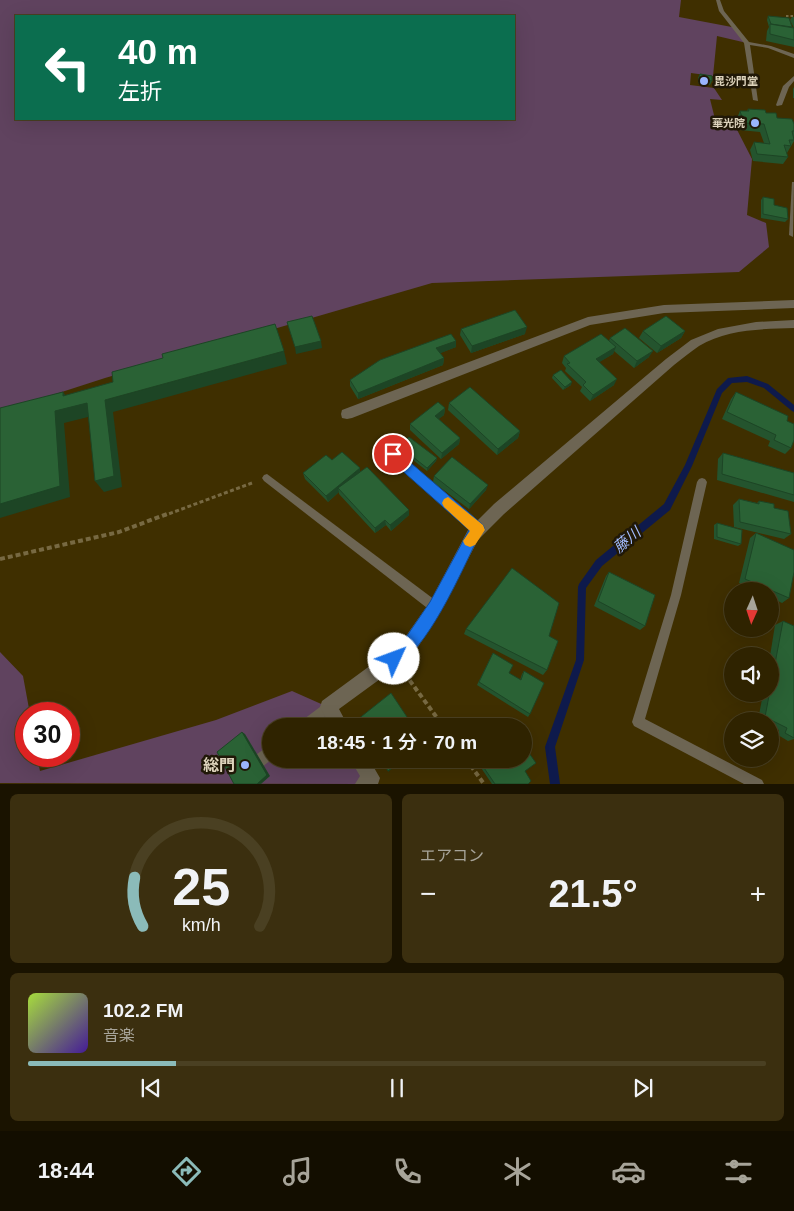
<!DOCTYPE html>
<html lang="ja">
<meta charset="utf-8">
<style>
:root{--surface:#2f2300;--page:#3b2f0f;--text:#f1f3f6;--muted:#a7a499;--line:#4a4022;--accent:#8bbbb9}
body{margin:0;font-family:Arial,"Noto Sans JP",sans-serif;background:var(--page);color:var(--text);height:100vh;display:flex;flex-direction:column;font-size:19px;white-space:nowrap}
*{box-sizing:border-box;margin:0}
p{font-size:16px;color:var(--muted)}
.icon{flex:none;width:28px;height:28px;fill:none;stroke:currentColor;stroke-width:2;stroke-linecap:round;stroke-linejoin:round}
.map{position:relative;height:784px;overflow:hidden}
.drawer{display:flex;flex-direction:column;gap:10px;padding:10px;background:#1a1300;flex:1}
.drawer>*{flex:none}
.guide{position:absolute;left:15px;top:15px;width:500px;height:105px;border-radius:0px;box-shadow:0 5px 20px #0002,0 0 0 1px var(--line);background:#0b6e4f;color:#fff;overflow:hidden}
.needle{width:32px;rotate:183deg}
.tools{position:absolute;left:724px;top:582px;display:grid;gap:10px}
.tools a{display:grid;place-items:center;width:55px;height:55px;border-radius:50%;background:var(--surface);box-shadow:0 5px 20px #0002,0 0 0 1px var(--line);font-size:25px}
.speed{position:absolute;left:15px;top:702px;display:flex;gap:10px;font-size:25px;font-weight:700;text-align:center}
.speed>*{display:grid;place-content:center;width:65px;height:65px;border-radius:50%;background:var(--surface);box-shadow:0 5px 20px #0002,0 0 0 1px var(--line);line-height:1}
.speed .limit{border:8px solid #d22;background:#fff;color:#111}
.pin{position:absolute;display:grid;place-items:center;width:42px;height:42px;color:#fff;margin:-21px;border:2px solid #fff;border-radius:50%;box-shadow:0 1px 5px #0007}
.me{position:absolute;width:55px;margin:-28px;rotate:47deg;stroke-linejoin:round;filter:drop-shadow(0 0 4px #0008)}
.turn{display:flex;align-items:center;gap:18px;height:105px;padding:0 20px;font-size:22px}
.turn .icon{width:65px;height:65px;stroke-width:2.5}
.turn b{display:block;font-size:35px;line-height:42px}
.big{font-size:38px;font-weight:600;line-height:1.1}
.drawer .card{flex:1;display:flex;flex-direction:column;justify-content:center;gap:8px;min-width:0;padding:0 18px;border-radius:8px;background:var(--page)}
.drawer .dial{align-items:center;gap:0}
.dial svg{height:130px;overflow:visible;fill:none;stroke:var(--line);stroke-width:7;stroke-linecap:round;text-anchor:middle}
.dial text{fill:var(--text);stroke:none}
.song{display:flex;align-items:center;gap:15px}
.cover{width:60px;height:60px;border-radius:8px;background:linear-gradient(135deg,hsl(80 70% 55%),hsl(260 70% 35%))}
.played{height:5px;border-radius:2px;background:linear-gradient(90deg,var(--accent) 20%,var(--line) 20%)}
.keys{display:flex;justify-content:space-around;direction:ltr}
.heat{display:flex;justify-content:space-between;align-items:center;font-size:28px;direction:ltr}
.drawer .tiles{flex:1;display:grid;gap:10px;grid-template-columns:1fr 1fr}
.card:last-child{grid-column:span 2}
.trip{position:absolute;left:262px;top:718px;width:270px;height:50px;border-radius:25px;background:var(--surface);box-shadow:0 5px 20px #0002,0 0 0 1px var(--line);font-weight:600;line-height:50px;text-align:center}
.tab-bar{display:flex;height:80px;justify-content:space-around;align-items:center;background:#130e00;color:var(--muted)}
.tab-bar .icon{width:35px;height:35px}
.tab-bar .current{color:var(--accent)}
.tab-bar b{font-size:22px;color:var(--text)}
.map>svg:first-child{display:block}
.green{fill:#60435f;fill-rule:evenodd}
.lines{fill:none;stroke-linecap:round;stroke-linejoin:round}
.stream{fill:#0e1a4c;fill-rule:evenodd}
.path-far2{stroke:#776942;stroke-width:2;stroke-dasharray:2.5 2;stroke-linecap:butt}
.path-far1{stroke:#776942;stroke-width:3;stroke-dasharray:4 2.5;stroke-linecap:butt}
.path{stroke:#776942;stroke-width:4;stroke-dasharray:5 3;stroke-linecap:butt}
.lane{fill:#6d6553;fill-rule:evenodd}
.street{fill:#6d6553;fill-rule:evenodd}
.wall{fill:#24542e}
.shaded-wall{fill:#1d4525}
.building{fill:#2a6235;stroke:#1d4525}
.route{fill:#1a73e8;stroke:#114b97}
.slow{fill:#f59e0b}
.poi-dot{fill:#9ab5fd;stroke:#201807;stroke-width:2}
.labels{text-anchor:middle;stroke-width:5;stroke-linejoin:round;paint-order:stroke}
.far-poi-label{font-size:11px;font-weight:bold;fill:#ded4bd;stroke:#201807;text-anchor:start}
.water-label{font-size:15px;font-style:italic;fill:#a2bcfe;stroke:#201807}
.near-poi-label{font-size:16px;font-weight:bold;fill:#ded4bd;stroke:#201807;text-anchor:end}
</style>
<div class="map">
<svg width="794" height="784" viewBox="0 0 794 784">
<rect width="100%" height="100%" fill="#3f2f00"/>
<g class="green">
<path d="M0,0h681l-2,17 58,11 10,15 -30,-7 -4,40 -22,-3 -1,12 24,3 8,12 -12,-1 5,20 17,1 20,39 -5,56 19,8 3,24 -30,25 -307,11 -327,95 -105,34zM16,16h498v103h-498z"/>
<path d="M0,652l23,24 7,38h-4v42h11l3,15 176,-51 76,-29 36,16 12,19h-69v33h88l12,19 -7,6 -364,-1z"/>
</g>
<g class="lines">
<path class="stream" d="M747,376l21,8 26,21v7l-2,-1 -28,-23 -17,-6 -15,1 -10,10 -30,73 -22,44 -68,56 -16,22 -2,72 -29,87 5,37h-10l-5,-37 31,-87 2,-73 1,-3 17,-24 68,-56 21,-39 32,-76 11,-11z"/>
<g class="path-far2">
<path d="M786,16h8"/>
<path d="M721,83l18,3"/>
</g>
<path class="path-far1" d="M163,516l89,-33"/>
<g class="path">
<path d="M0,559l119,-27 48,-18"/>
<path d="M405,674l38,52"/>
<path d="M466,759l18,25"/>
</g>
<g class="lane">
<path d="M716,0h4l4,11 25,31 22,4 23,8v4l-26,-10 -18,-3 8,56 -5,-1 -9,-57 -25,-32z"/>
<path d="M794,76v5l-5,6 -7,18 -5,1 -1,-1 7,-19z"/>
<path d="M792,182h2l-1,55 -4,-2z"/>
<path d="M393,450l3,1 86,76 1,3 -1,3 -4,2 -4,-2 -84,-76 -2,-3 2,-3z"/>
<path d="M267,474l172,129 1,4 -1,4 -4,1 -4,-1 -167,-130 -2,-3 2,-3z"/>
<path d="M702,478l3,1 2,3 -26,113 -36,124 117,61 2,4h-20l-110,-58 -2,-4 39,-127 26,-113 2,-3z"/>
<path d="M328,701l4,2 2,4 -2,4 -19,15h-15l2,-4z"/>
<path d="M271,746v13h1l-16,13 -4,2 -4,-2 -2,-4c3,-9 16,-19 25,-22z"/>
</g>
<g class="street">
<path d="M794,300v8l-130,5 -74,12 -238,93 -5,1 -5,-1 -1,-4 1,-4 246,-93 76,-12z"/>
<path d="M794,320v8c-32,1 -67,1 -95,18 -9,6 -17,13 -25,19l-170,149 -26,26 -38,72 -27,43 -74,54 9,17h-18l-10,-19 2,-6 79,-58 29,-41 38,-72 26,-26 172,-145 25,-19 27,-11 38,-7z"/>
<path d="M350,759h19l11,19 -2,6h-23l5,-8z"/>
</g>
</g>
<g class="wall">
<path d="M768,16l26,12 -4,-8 2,-3h2v30l-28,-6 1,-10 2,-4 -2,-7z"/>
<path d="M700,74l12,7 -2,4 -12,-2v-5z"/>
<path d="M794,87v11h-1v-9z"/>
<path d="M748,109l18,4 11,5 17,6v17l-7,12h-1l2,4 -5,7 -30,-3 -3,-11 4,-8 10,1 -4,-11 -20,-2 -3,-12 3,-7h7z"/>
<path d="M763,197l25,22 -3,3 -24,-4v-18z"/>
<path d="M461,329l64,5 -54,19 -11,-18z"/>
<path d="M643,331h42l-4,7 -24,15 -18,-15z"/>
<path d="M610,338l39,19 -15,11 -20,-17 -1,3 -14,8 15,23 -24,16 -10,-10 2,-4 -17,-16 1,-3 -4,-5 2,-7 45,-15z"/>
<path d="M456,341v6l-16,6 4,5 -1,7 -85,34 -8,-13v-6z"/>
<path d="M553,375l18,10 -8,5 -11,-12z"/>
<path d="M736,392l51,29 4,27 -6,6 -17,-8 2,-5 -48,-22 9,-20z"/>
<path d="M449,403l71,28 -2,7 -21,17 -49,-45z"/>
<path d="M445,408l-1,7 -6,4 22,19 -1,6 -18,15 -31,-29v-6z"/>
<path d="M399,446l38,12 -1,3 -9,10 -28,-22z"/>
<path d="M723,453l71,20v29l-77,-22 1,-21z"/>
<path d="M332,460l28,8v4l49,43 -18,16 -5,-6 -11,8 -36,-39v-2l-11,10 -23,-23 -2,-6z"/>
<path d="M434,476l52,14 -17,19 -36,-27z"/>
<path d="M739,499l18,4 2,-2 15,7 17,26 -7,5 -50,-12 -1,-22z"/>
<path d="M717,523l24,21 -3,2 -24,-7v-14z"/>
<path d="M756,533l33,65 -7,5 -12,-6v-6h-13l-18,-8 11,-45z"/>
<path d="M609,572l36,54 -5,4 -46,-24 12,-30z"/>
<path d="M783,621l11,5v113l-6,2 -10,-6 1,-5 -9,-4v-5h-9l-3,-1 5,-26h7v-38l5,-31z"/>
<path d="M466,629l83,7 -2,34 -4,5 -79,-41z"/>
<path d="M493,653l16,20 11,7 2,-6 2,-3 6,43 -2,3 -51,-32z"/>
<path d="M475,759h49l1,12 3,13h-36z"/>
</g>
<g class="shaded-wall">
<path d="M527,327l-2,7 -54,19 1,-7z"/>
<path d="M685,331l-4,7 -24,15 4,-7z"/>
<path d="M321,341l1,7 -26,6 -1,-7z"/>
<path d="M456,341v6l-20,8v-7z"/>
<path d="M616,347l-3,7 -20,12 3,-7z"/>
<path d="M284,351l3,13 -174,48 9,75 -18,5 -9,-11 10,-81z"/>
<path d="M653,351l-4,6 -15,11 3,-7z"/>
<path d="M444,358l-1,7 -85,34v-6z"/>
<path d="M617,379l-3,6 -24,16 3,-6z"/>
<path d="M572,382l-1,3 -8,5 2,-3z"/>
<path d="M63,392l9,12 15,-1 9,12 -32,8 6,74 -70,21v-14l55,-93 8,-15z"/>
<path d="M445,408l-1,7 -10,8 1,-7z"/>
<path d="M520,431l-2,7 -21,17 1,-6z"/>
<path d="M460,438l-1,6 -18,15 1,-6z"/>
<path d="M437,458l-1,3 -9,10v-3z"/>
<path d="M360,468v6l-22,14 1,4 -11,10 -2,-6z"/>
<path d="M488,485l-2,5 -17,19 1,-5z"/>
<path d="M409,510v5l-18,16 -1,-6z"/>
<path d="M385,520l1,5 -11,8v-5z"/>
<path d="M242,732l3,2 25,42 -9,8h-4z"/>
<path d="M402,759h2l-16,13v-1z"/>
</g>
<g class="building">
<path d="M768,16l21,2 3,9 -21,-3z"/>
<path d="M770,24l24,4v12l-24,-6z"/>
<path d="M700,74l12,2v5l-13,-2z"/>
<path d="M748,109l17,1 1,3h10l1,5 15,1 2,5v7h-2l2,9h-5l2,6 -7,-1 4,12 -31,-3 -3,-12 16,2 -6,-20 -20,-1 -4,-12h9z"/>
<path d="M763,197l11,2v6l13,3 1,11 -25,-5z"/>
<path d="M515,310l12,17 -55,19 -11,-17z"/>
<path d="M312,316l9,25 -26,6 -8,-25z"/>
<path d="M666,316l19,15 -24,15 -18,-15z"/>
<path d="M275,324l9,27 -179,49 9,76 -19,5 -8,-78 -32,8 5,75 -60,18v-96l63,-16v4l50,-14 -1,-10 51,-14 -1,-4z"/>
<path d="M625,328l28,23 -16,10 -27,-23z"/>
<path d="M451,334l5,7 -20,7 8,10 -86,35 -8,-13 30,-20z"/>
<path d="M601,334l15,13 -20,12 21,20 -24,16 -10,-10 3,-3 -19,-18 3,-1 -6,-7z"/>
<path d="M561,370l11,12 -7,5 -12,-12z"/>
<path d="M470,387l50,44 -22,18 -49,-46z"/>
<path d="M736,392l52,24 -1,5 7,3v16l-3,8 -17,-8 2,-5 -49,-23z"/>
<path d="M438,402l7,6 -10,8 25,22 -18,15 -32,-29z"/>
<path d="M409,437l28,21 -10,10 -28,-22z"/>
<path d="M342,452l18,16 -34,28 -23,-23 23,-18 6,5z"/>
<path d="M723,453l71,20v22l-72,-21z"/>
<path d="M452,457l36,28 -18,19 -36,-28z"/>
<path d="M367,467l42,43 -19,15 -5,-5 -10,8 -37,-40z"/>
<path d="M739,499l20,5v-3l15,3v4l14,3 3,23 -51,-12z"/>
<path d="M717,523l25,7 -1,14 -24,-7z"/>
<path d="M756,533l38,17v22l-5,26 -44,-19z"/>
<path d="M512,568l47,35 -10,33 9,5 -11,29 -81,-41z"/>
<path d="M609,572l46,23 -10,31 -47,-25z"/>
<path d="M783,621l11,5v112l-9,-5 2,-5 -22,-11z"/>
<path d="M493,653l20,12 -4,8 12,7 3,-9 20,12 -14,31 -51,-32z"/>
<path d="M391,693l22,33h-52l-4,-6z"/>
<path d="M242,732l25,43 -10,9h-23l-17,-32z"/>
<path d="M524,746l12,17 -11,8 6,10 -3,3h-33l-17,-25h46z"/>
<path d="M381,759h21l-14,12z"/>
</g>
<path class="route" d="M393,449l4,2 86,74 2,5 -8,10c-16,32 -50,112 -83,126l-5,-2 -2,-5 2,-5 13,-11 28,-41 39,-72 -81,-72 -1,-4 1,-3z"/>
<path class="slow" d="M448,497l35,28 2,5 -10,15 -5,2 -5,-2 -2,-4 7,-10 -26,-24 -2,-4 2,-4z"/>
<g class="poi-dot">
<circle cx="704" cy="81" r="5"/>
<circle cx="755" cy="123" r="5"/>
<circle cx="245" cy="765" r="5"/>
</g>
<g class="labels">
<g class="far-poi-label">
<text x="714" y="85">毘沙門堂</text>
<text x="745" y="127" text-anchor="end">華光院</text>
</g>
<g class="water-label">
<text transform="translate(627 540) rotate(-40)" y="5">藤川</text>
</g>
<g class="near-poi-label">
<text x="235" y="771">総門</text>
</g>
</g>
</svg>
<div class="tools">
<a><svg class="needle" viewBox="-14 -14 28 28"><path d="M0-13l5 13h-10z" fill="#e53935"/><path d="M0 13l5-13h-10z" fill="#a7a499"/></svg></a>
<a><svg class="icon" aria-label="sound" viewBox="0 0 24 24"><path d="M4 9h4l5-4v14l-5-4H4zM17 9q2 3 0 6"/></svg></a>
<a><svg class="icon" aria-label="layers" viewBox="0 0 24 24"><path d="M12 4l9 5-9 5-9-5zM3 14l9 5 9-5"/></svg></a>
</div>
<div class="speed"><div class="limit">30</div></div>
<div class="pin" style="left:393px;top:454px;background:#d93025"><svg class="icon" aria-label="arrive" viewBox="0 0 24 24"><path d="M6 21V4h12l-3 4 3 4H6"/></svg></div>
<svg class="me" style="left:394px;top:659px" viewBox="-20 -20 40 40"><circle r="19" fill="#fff"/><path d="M0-13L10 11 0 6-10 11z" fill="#1a73e8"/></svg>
<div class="trip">18:45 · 1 分 · 70 m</div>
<div class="guide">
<div class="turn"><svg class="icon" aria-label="left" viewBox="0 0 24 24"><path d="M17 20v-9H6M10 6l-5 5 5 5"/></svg><div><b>40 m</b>左折</div></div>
</div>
</div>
<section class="drawer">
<div class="tiles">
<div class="card dial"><svg viewBox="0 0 100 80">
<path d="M14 69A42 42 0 1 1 86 69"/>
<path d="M14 69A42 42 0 0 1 9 39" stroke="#8bbbb9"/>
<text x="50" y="56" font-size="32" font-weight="700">25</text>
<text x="50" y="72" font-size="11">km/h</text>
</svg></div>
<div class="card"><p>エアコン</p>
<div class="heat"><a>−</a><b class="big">21.5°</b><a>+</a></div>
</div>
<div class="card">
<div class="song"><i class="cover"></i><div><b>102.2 FM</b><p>音楽</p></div></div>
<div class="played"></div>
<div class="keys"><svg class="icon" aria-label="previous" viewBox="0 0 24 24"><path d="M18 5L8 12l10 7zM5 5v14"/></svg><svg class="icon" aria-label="pause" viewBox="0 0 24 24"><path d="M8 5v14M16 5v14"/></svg><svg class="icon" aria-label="next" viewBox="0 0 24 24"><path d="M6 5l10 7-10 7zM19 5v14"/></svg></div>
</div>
</div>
</section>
<nav class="tab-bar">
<b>18:44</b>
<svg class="icon current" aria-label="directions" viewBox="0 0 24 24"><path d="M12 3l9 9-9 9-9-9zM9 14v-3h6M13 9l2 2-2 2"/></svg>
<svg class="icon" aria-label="music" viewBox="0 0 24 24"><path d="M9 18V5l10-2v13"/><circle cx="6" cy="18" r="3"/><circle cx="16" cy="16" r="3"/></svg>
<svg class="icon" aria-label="phone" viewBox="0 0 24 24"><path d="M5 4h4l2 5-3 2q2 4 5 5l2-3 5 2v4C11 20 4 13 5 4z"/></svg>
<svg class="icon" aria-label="climate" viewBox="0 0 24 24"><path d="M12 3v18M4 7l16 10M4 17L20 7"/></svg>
<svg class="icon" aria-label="car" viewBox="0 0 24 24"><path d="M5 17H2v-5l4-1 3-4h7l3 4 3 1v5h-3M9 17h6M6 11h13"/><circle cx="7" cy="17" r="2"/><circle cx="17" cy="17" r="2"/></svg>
<svg class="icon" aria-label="filters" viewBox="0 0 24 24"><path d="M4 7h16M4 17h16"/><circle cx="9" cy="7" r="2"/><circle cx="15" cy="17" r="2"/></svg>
</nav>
